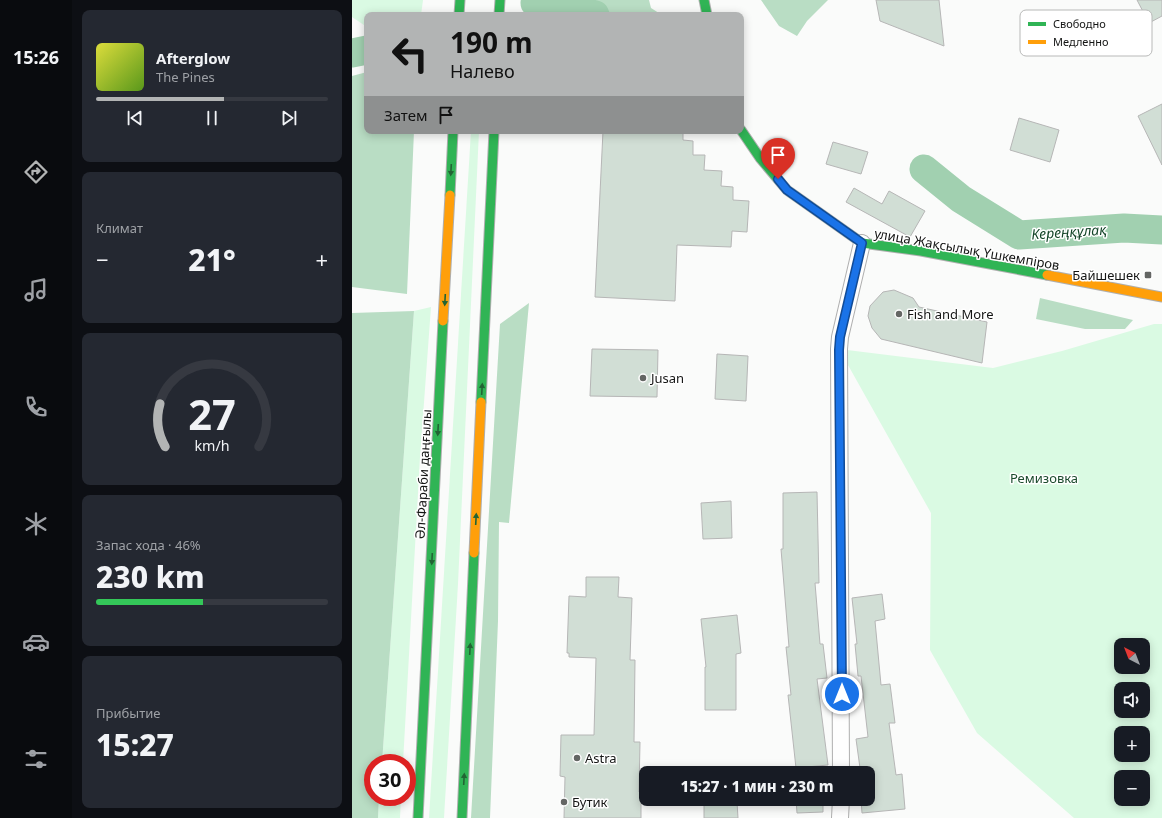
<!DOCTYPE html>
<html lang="ru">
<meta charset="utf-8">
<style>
:root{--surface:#171b24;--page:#242831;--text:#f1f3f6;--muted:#9ea1a6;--line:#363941;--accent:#b2b4b4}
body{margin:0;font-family:"Noto Sans",sans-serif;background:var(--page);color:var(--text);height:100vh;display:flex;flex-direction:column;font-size:15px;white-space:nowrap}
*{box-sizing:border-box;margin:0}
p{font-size:13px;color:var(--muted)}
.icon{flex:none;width:22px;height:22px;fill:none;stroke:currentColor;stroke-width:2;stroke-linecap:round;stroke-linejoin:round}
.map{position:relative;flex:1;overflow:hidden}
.side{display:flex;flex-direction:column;gap:10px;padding:10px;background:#0d0f14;width:280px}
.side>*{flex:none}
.top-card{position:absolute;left:12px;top:12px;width:380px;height:122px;border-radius:8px;box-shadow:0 2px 10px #0003;background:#b2b4b4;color:#111;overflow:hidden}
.needle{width:26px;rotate:318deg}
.fabs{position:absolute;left:762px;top:638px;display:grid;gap:8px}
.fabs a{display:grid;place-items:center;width:36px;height:36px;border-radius:8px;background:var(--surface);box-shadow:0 2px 10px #0003;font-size:20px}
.speed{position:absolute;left:12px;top:754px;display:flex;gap:8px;font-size:20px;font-weight:700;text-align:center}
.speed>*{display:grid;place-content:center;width:52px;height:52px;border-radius:50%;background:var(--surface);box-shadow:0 2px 10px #0003;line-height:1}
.speed .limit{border:6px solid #d22;background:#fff;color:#111}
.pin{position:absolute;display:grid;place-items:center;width:34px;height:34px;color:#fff;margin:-41px -17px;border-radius:50% 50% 50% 0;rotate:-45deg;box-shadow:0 0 4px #0007}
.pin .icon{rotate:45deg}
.me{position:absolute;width:44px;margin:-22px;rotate:0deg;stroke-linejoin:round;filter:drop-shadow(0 0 3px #0008)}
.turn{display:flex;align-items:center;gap:14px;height:84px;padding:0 20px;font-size:18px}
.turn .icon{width:52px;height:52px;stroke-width:2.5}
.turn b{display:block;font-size:28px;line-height:34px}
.then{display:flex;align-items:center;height:38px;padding:0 20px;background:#0003;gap:8px;font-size:15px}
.big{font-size:30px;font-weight:800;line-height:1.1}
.side .widget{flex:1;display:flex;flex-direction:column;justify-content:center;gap:6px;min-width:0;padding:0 14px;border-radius:8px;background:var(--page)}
.side .dial{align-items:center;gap:0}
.dial svg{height:104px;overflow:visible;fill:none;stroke:var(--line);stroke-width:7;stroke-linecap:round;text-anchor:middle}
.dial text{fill:var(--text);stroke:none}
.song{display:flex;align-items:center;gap:12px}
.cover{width:48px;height:48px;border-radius:6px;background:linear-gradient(135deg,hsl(60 70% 55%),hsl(90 70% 35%))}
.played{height:4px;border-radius:2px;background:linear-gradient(90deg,var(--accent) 55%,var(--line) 55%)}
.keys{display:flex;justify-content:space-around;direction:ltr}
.heat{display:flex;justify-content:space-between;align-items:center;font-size:22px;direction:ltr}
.charge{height:6px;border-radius:3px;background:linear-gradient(90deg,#34c759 46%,var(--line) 0)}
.trip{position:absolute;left:287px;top:766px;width:236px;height:40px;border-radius:8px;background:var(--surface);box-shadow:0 2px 10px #0003;font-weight:800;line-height:40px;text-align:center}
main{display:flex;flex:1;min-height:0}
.tab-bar{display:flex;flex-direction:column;width:72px;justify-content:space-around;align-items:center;background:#090b0e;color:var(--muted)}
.tab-bar .icon{width:28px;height:28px}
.tab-bar .selected{color:var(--accent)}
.tab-bar b{font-size:18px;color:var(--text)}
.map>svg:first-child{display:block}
.green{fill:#dafae3;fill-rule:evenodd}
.forest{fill:#b9ddc4}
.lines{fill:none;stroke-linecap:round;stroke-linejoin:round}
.river{stroke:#a1d0b0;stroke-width:29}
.building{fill:#d1ded5;stroke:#b6b6b6}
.street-casing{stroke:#afafaf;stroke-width:18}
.fast-casing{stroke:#afafaf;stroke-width:11}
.slow-casing{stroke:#afafaf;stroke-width:11}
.street{stroke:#fefefe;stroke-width:16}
.fast{stroke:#30b455;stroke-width:9}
.slow{stroke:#ff9f0a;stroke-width:9}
.oneway{fill:#226434}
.route-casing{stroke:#114b97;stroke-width:10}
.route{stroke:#1a73e8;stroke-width:7}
.poi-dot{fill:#646664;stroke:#fff;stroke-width:1.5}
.labels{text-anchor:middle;stroke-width:3;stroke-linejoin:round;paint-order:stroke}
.street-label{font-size:13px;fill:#141514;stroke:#fff}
.poi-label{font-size:13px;fill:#141514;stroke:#fff;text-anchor:start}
.park-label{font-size:13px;fill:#1b4b2d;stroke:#fff}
.water-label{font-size:14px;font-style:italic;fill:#124427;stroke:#fff}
.key{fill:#fff;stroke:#b8b9b8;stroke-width:1}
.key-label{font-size:11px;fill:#141514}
</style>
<main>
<nav class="tab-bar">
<b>15:26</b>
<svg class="icon selected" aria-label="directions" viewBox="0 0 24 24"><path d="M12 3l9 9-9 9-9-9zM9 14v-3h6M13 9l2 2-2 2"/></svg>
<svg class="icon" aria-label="music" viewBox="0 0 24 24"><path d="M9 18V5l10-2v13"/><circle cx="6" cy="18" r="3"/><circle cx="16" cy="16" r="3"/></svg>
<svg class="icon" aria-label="phone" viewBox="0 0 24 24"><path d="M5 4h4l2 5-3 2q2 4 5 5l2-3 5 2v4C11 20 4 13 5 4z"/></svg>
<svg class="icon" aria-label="climate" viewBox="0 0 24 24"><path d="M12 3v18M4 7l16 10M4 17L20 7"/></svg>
<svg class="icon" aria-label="car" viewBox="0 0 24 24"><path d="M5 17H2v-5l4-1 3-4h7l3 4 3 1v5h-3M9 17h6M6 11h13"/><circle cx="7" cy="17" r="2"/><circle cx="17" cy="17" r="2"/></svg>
<svg class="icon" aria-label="filters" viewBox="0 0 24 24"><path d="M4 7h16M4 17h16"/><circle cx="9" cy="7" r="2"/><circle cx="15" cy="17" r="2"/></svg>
</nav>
<section class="side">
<div class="widget">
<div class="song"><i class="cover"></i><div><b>Afterglow</b><p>The Pines</p></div></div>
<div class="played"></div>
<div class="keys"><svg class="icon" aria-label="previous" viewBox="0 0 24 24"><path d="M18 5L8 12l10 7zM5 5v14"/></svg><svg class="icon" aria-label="pause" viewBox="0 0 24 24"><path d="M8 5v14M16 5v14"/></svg><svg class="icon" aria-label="next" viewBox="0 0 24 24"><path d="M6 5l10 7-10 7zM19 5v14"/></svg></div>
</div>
<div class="widget"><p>Климат</p>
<div class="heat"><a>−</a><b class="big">21°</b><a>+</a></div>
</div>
<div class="widget dial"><svg viewBox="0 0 100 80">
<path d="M14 69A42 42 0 1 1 86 69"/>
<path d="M14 69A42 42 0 0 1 10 36" stroke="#b2b4b4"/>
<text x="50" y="56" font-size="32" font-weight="700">27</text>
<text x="50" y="72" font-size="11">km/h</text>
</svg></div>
<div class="widget"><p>Запас хода · 46%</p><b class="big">230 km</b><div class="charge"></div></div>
<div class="widget"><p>Прибытие</p><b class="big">15:27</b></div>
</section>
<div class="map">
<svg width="810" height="818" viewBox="0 0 810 818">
<rect width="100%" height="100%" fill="#fafbfa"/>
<g class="green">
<path d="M0,0h71l-2,15h-54v12l-15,-10z"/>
<path d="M119,131h8l-21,453 -14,234h-15z"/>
<path d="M79,307l-11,150 -17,306h-21l32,-452z"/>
<path d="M802,324h8v494h-88l-97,-85 -47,-83 1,-137 -92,-164 154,19 69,-17zM769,645h22v22h-22zM769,689h22v22h-22zM769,733h22v22h-22zM769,777h22v22h-22z"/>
<path d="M27,797h22l-1,21h-22z"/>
</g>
<g class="forest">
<path d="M184,0h113l2,8 11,7h-128z"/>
<path d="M409,0h67l-21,21 -10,15 -18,-10z"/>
<path d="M15,72v59h47l-7,163 -55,-7v-211z"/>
<path d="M688,298l93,22 -8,9h-40l-49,-10z"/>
<path d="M177,303l-20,220 -10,-1 -1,99 -8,197h-19l29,-494z"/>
<path d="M62,311l-32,452h-9v34h6l-1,21h-26v-505z"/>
</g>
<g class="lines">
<g class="river">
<path d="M183,3h20l40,12"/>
<path d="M0,53l15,-3"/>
<path d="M572,169l37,30 58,36 105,-7 38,2"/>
</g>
</g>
<g class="building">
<path d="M524,0h63l5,46 -64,-25z"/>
<path d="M785,0h25v16l-13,7z"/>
<path d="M810,104v61l-24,-49z"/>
<path d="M667,118l40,12 -9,32 -40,-12z"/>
<path d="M251,131h80v9l10,1v14h12l-1,15 18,1 -1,15 12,1v13l16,1 -2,31 -15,-1 -1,16 -54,-2 -2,56 -80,-4z"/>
<path d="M481,142l35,10 -7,22 -35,-10z"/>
<path d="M502,188l28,16 7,-13 36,20 -15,26 -64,-35z"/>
<path d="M542,290l19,8 6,9 68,15 -5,41 -101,-24 -9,-11 -4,-12 2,-10 13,-14z"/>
<path d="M240,349l66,1 -1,47 -67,-1z"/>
<path d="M365,354l31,2 -2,45 -31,-2z"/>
<path d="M465,492l2,91h-4l5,61h3l4,34 -10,1 11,86 -32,3 -8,-73h3l-5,-48h3l-8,-98h2v-56z"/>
<path d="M379,501l1,37 -29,1 -2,-36z"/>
<path d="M234,577h33l-1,20 14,1 -2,62h5l-1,82h6l-1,50h2v26h-77l1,-41 -5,-1 1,-41h33l2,-77 -27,-1v-4h-2l2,-57 17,1z"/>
<path d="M530,594l3,25 -10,2 6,64 9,-1 5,39h-6l7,52 6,-1 3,35 -43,4 -1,-14h7v-32l-8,1 -4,-29 12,-2 -7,-61h-3l-3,-32h2l-5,-46z"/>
<path d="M385,615l4,38 -5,1v56h-31v-43h1l-5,-48z"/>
<path d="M444,799h27v13l-26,1z"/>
<path d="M385,802l1,16h-34v-14z"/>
</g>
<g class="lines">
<g class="street-casing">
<g id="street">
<path d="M489,773l-2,-424 1,-12 22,-94"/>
<path d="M488,818l1,-19"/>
</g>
</g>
<g class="fast-casing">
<g id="fast">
<path d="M352,0l3,15"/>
<path d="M107,15l1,-15"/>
<path d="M147,15l1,-15"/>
<path d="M389,130l19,28 27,32 75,53 59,8 126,24"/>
<path d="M98,195l3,-64"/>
<path d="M129,402l13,-271"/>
<path d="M66,818l25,-497"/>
<path d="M110,818l12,-265"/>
</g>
</g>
<g class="slow-casing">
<g id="slow">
<path d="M695,275l115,22"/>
<path d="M91,321l7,-126"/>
<path d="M122,553l7,-151"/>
</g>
</g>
<use href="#street" class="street"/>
<use href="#fast" class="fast"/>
<use href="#slow" class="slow"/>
</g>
<defs><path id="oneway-solid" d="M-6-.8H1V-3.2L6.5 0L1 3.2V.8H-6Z"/></defs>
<g class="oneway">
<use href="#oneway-solid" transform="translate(99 170) rotate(93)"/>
<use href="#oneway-solid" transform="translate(93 300) rotate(93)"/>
<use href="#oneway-solid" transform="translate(130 389) rotate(-87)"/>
<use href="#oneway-solid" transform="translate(86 430) rotate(93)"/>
<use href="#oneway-solid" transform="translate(124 519) rotate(-87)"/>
<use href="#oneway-solid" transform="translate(80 559) rotate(93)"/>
<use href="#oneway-solid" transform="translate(118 649) rotate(-87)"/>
<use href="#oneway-solid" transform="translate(112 779) rotate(-87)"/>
</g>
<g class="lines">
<g class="route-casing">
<path id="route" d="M426,179l9,11 75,53 -22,94 -1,13 3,344"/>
</g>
<use href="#route" class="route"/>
</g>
<g class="poi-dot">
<rect x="792" y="271" width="8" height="8" rx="2"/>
<circle cx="547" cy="314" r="4"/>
<circle cx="291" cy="378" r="4"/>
<circle cx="225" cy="758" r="4"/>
<circle cx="212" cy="802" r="4"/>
</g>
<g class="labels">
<g class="street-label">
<text transform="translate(615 249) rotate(10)" y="5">улица Жақсылық Үшкемпіров</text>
<text transform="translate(71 474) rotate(-87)" y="5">Әл-Фараби даңғылы</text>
</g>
<g class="poi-label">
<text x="788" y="280" text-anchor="end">Байшешек</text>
<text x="555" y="319">Fish and More</text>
<text x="299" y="383">Jusan</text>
<text x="233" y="763">Astra</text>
<text x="220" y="807">Бутик</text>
</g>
<g class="park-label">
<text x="692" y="483">Ремизовка</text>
</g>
<g class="water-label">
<text transform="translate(717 232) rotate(-4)" y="5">Кереңқұлақ</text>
</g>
</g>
<rect x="668" y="10" width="132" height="46" rx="6" class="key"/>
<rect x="676" y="22" width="18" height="4" fill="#30b455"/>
<rect x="676" y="40" width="18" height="4" fill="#ff9f0a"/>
<g class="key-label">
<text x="701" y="28">Свободно</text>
<text x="701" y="46">Медленно</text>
</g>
</svg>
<div class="fabs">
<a><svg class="needle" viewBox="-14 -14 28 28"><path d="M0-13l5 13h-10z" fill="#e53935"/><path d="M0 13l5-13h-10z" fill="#9ea1a6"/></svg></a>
<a><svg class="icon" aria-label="sound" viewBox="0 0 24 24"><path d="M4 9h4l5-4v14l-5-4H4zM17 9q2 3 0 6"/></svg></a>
<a>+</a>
<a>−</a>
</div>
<div class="speed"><div class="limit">30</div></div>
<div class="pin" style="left:426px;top:179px;background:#d93025"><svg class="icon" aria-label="arrive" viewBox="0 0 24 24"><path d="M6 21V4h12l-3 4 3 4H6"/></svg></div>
<svg class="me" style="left:490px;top:694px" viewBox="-20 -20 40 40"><circle r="17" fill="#1a73e8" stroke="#fff" stroke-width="3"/><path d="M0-11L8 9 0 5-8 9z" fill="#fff"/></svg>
<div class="trip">15:27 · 1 мин · 230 m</div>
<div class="top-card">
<div class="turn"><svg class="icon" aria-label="left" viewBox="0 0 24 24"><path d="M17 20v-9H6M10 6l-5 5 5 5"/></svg><div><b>190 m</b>Налево</div></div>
<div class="then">Затем<svg class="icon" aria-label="arrive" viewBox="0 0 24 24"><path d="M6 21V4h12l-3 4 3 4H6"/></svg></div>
</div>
</div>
</main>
